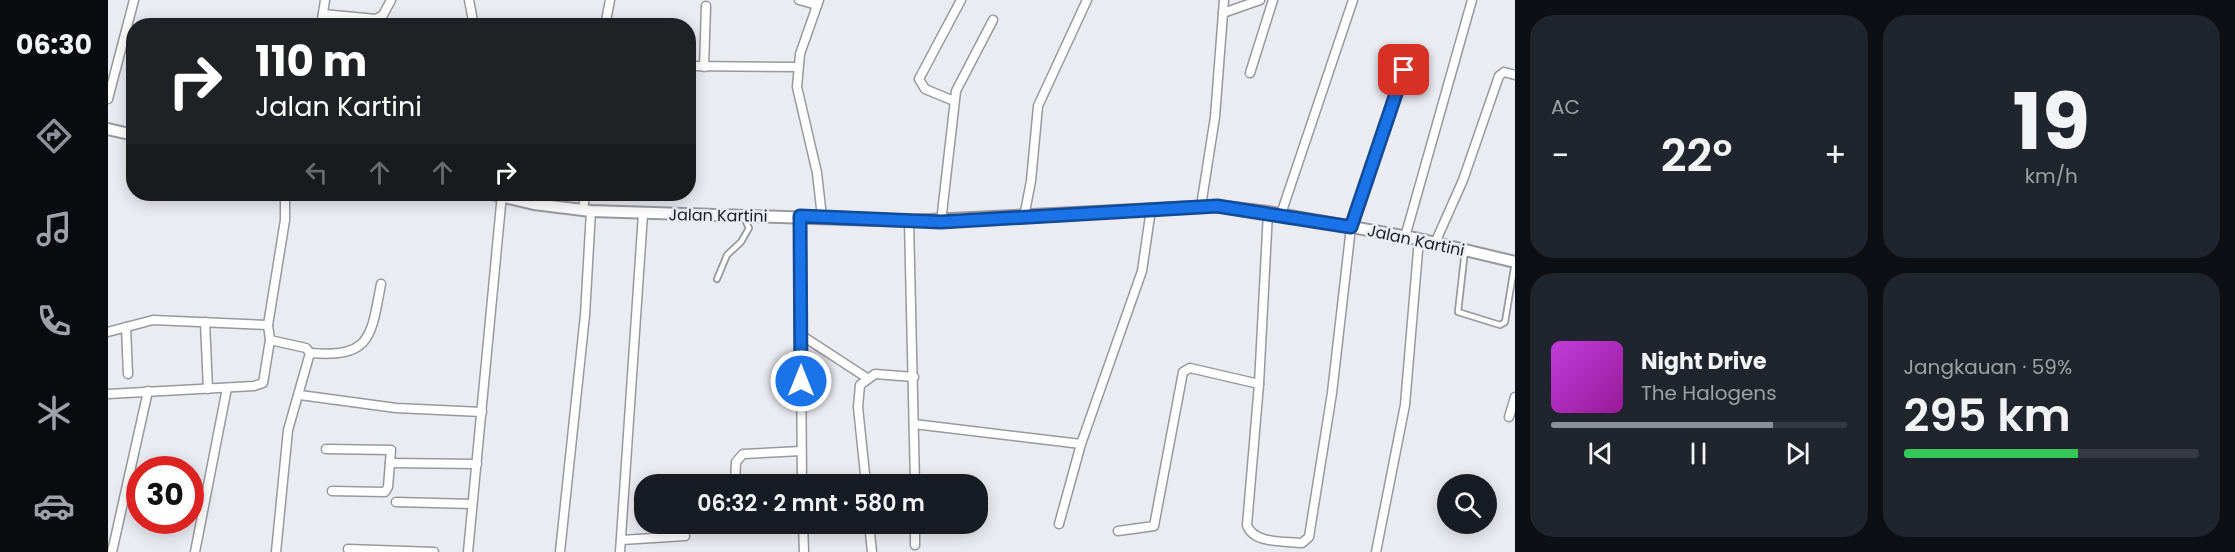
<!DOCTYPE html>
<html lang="id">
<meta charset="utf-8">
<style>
:root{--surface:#171b24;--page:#20242c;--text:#f1f3f6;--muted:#9ea1a6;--line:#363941;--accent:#8c9099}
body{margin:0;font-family:Poppins,sans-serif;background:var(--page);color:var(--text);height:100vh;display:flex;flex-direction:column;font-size:22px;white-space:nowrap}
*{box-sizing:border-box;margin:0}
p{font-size:20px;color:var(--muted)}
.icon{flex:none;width:33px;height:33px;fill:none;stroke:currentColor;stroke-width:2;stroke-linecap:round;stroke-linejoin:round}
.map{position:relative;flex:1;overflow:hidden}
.details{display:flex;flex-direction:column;gap:15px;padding:15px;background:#0d0f14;width:720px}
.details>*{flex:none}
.guide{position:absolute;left:18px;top:18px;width:570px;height:183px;border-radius:24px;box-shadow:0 3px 15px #0003;background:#202124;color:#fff;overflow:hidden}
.tools{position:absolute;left:1329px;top:474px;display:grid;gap:12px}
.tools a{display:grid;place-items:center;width:60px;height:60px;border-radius:50%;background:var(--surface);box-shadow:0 3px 15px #0003;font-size:30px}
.speed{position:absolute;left:18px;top:456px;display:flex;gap:12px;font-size:30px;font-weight:700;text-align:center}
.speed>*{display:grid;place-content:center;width:78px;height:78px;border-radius:50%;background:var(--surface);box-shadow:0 3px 15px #0003;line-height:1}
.speed .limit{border:9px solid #d22;background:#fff;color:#111}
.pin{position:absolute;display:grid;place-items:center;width:51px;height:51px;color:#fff;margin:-26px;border-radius:12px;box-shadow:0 3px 9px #0006}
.me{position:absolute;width:66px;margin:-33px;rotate:0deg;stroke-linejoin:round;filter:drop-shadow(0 0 4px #0008)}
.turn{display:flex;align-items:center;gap:21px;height:126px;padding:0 30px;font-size:27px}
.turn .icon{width:78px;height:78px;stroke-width:2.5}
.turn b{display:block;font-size:42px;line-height:51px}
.lanes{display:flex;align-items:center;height:57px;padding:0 30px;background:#0003;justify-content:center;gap:30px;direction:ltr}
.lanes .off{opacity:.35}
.big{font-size:45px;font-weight:600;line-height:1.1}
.details .tile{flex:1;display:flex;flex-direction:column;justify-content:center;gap:9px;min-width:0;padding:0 21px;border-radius:24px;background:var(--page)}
.details .dial{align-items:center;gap:0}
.dial b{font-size:78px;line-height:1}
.song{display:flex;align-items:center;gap:18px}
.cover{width:72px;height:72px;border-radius:9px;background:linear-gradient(135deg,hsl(290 70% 55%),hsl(300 70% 35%))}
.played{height:6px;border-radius:3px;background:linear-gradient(90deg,var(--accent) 75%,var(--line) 75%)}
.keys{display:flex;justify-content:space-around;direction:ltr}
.heat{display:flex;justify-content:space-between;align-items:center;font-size:33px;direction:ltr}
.charge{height:9px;border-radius:4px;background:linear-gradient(90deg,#34c759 59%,var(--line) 0)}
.details .tiles{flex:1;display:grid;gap:15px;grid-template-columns:repeat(2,1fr)}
.trip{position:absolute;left:526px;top:474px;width:354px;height:60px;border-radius:24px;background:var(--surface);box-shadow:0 3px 15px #0003;font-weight:600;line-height:60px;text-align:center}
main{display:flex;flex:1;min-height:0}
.menu{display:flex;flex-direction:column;width:108px;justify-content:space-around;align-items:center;background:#090b0e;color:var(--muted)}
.menu .icon{width:42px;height:42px}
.menu .selected{color:var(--accent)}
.menu b{font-size:27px;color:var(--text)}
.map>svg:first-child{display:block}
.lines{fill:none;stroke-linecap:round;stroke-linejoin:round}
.service-casing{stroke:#98989f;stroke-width:8}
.minor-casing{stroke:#98989f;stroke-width:11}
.tertiary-casing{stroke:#98989f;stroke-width:14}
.service{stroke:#fff;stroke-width:4.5}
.minor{stroke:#fff;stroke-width:8}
.tertiary{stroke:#fff;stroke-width:10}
.route-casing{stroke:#114b97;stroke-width:15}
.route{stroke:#1a73e8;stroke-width:10}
.labels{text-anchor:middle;stroke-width:5;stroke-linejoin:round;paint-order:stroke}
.street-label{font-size:16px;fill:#1d1d20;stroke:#ebebf2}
</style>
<main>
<nav class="menu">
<b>06:30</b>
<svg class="icon selected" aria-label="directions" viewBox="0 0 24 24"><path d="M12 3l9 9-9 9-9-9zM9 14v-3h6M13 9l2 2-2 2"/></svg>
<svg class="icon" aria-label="music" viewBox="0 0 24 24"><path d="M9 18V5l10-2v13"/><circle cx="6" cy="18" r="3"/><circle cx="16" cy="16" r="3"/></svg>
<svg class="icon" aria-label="phone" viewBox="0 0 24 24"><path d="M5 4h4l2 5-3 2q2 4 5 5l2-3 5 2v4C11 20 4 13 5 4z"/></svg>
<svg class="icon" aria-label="climate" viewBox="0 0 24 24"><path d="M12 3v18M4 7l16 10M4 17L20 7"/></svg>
<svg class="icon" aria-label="car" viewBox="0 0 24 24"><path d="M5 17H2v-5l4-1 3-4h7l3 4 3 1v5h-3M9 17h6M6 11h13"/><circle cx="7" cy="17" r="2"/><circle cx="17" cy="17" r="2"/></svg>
</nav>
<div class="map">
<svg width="1407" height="552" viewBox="0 0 1407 552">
<rect width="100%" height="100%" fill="#ebebf2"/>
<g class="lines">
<g class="service-casing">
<g id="service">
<path d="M1357,250l-7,62 42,13 5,-3 10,-60"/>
<path d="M609,279l10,-24 14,-13 8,-14 -5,-10"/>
</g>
</g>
<g class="minor-casing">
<g id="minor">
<path d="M361,0l5,26"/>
<path d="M691,0l18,5"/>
<path d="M711,0l-19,54 -3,33 20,86 5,44"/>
<path d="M1115,13l37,-13"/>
<path d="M215,14l53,5 7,-4 8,-15"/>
<path d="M213,26l4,-26"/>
<path d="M497,26l5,-26"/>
<path d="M580,66l110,1"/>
<path d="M596,67l2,-61"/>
<path d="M1142,73l23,-73"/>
<path d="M0,99l26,-99"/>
<path d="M846,101l-29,-12 -6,-10 42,-79"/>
<path d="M1093,206l14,-89 9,-117"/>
<path d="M475,210l2,-16"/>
<path d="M1160,212l-9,172 -12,141c6,19 38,16 55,18l7,-6 23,-144 19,-166 53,-157"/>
<path d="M1173,214l72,-214"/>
<path d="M692,216l2,268"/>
<path d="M916,217l7,-36 7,-75 49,-106"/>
<path d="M801,221l6,263"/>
<path d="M833,222l15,-131 37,-71"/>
<path d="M1297,237l67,-237"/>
<path d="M1327,243l28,-63 36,-104 5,-4 11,3"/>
<path d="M97,322l3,67"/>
<path d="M18,327l2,47"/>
<path d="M0,332l45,-12 115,5"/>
<path d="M693,335l66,43"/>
<path d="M162,340l36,8 4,5 -22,77 -12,122"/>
<path d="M202,353c61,5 61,-16 71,-69"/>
<path d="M0,394l146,-8 9,-3 7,-43 -2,-15 17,-105v-26"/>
<path d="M192,395l96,13 86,4"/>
<path d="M1401,417l6,-20"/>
<path d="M806,424l167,20"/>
<path d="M218,449l65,1 -3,37 -3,5 -53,-1"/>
<path d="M282,463l87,1"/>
<path d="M627,484l1,-22 7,-8 58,-3"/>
<path d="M758,484l-8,-77 2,-22 15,-11 39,3"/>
<path d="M288,502l76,2"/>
<path d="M695,524l1,28"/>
<path d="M761,524l3,28"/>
<path d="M807,524v21"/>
<path d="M951,524l22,-80 61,-173 9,-62"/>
<path d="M1010,531l36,-5 29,-154 7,-4 69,16"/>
<path d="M513,540l64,-4"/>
<path d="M240,549l86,3"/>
<path d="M4,552l36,-161"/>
<path d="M87,552l32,-164"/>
<path d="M360,552l34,-358"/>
<path d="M452,552l25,-237 6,-104"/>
<path d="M512,552l23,-338"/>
<path d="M1268,552l29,-147 14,-166"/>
</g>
</g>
<g class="tertiary-casing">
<g id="tertiary">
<path d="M0,129l26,6"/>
<path d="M384,194l42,10 57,7 318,10 308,-15 51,6 151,27 96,23"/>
</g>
</g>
<use href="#service" class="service"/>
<use href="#minor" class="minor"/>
<use href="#tertiary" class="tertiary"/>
</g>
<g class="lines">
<g class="route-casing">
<path id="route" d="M693,381l-1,-165 141,6 276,-16 134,21 53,-157"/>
</g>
<use href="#route" class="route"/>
</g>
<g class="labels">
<g class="street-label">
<text transform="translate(610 215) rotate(1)" y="6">Jalan Kartini</text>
<text transform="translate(1308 240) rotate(12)" y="6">Jalan Kartini</text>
</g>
</g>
</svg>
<div class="tools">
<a><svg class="icon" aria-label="search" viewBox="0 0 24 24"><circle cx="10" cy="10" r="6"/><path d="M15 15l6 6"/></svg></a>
</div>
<div class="speed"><div class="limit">30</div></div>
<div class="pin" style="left:1296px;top:70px;background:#d93025"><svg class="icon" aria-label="arrive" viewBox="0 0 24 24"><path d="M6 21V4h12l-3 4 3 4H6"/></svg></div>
<svg class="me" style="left:693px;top:381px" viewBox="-20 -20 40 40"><circle r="17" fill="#1a73e8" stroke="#fff" stroke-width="3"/><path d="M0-11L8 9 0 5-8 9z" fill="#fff"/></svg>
<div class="trip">06:32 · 2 mnt · 580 m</div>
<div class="guide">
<div class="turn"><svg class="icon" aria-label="right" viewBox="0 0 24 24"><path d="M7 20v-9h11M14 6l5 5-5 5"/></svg><div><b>110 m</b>Jalan Kartini</div></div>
<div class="lanes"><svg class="icon off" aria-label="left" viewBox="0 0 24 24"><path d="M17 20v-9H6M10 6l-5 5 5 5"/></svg><svg class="icon off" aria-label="ahead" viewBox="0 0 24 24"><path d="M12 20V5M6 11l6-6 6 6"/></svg><svg class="icon off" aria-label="ahead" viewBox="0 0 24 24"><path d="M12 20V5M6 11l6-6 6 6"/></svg><svg class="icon" aria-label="right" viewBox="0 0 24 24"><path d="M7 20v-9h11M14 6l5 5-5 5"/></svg></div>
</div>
</div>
<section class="details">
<div class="tiles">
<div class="tile"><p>AC</p>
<div class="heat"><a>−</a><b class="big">22°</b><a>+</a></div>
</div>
<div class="tile dial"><b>19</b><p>km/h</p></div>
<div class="tile">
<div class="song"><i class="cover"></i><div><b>Night Drive</b><p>The Halogens</p></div></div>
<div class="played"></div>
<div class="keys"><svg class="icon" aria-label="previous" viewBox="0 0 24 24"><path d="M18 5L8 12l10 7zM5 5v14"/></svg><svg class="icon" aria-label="pause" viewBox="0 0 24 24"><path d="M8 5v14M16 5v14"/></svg><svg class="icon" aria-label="next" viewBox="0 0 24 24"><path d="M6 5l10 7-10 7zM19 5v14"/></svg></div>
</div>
<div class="tile"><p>Jangkauan · 59%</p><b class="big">295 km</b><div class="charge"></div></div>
</div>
</section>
</main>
